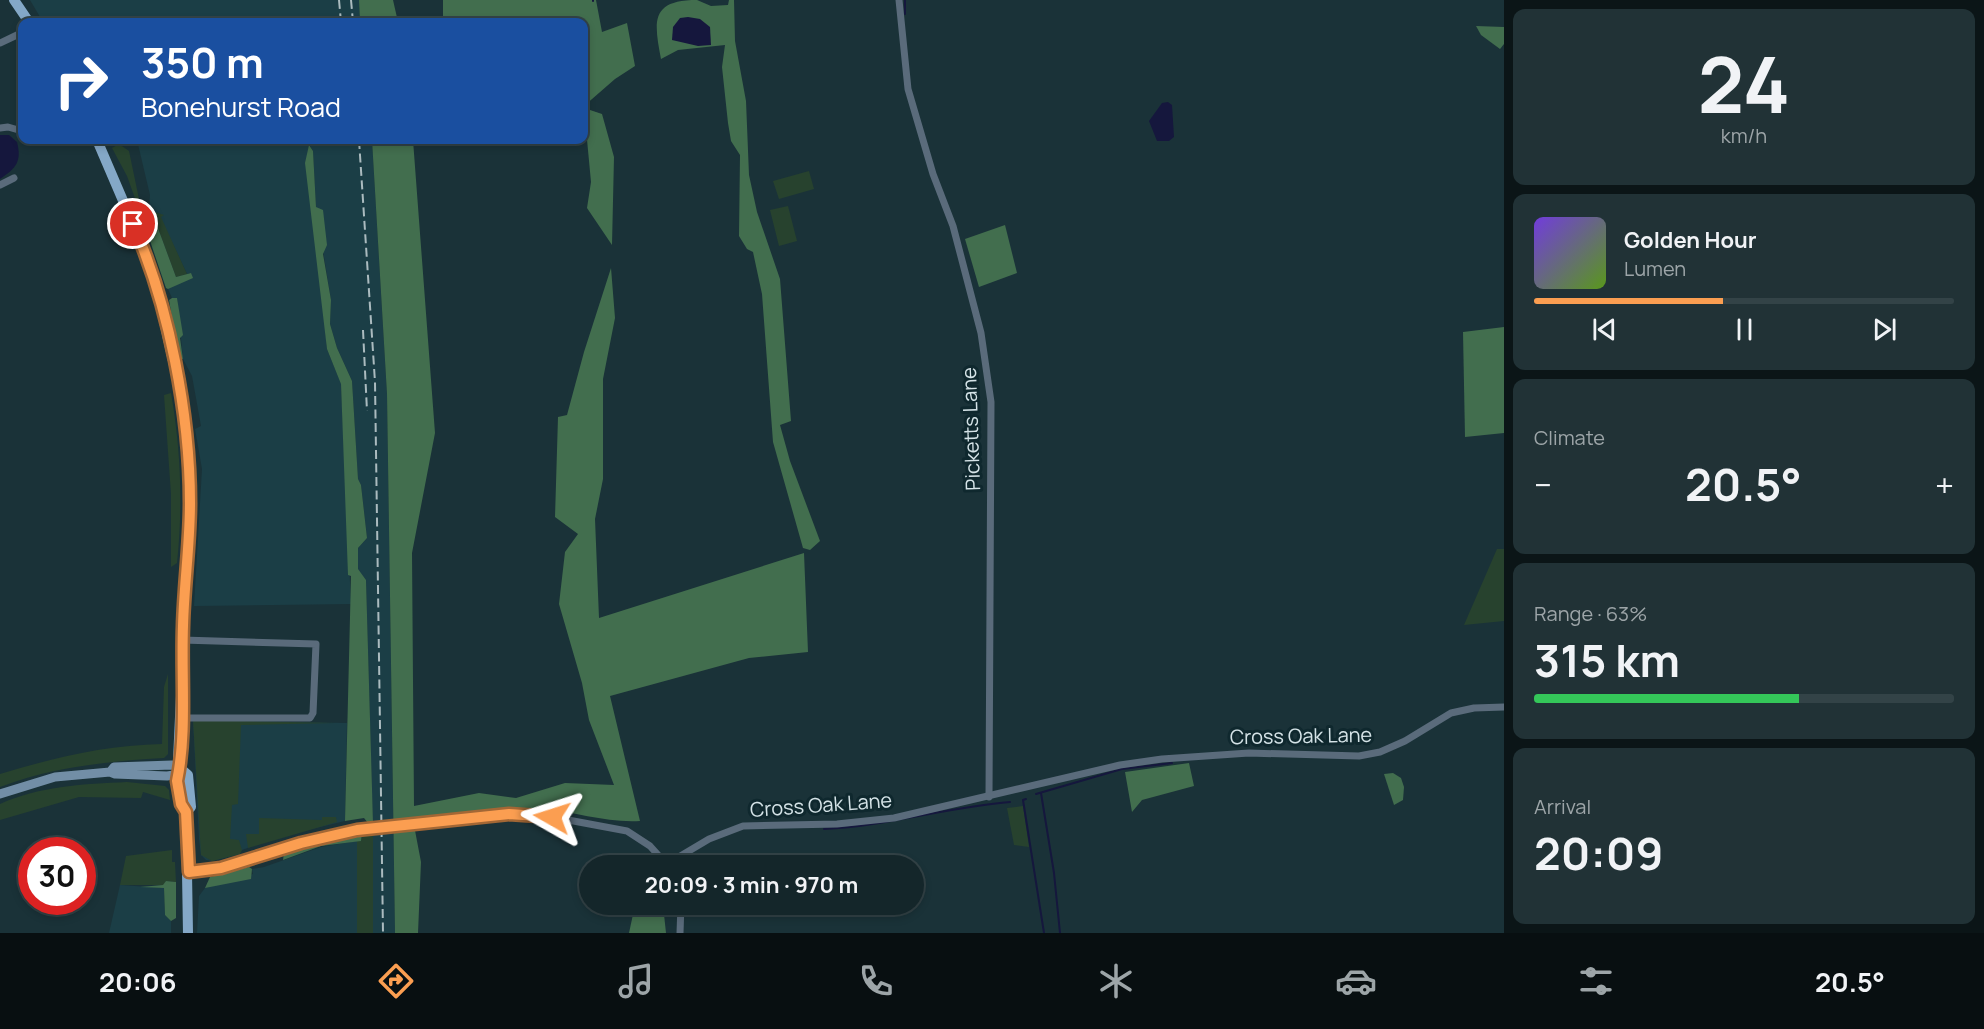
<!DOCTYPE html>
<meta charset="utf-8">
<style>
:root{--surface:#14262a;--page:#213236;--text:#f1f3f6;--muted:#9da5a8;--line:#334347;--accent:#fb9e51}
body{margin:0;font-family:Manrope,sans-serif;background:var(--page);color:var(--text);height:100vh;display:flex;flex-direction:column;font-size:22px;white-space:nowrap}
*{box-sizing:border-box;margin:0}
p{font-size:20px;color:var(--muted)}
.icon{flex:none;width:33px;height:33px;fill:none;stroke:currentColor;stroke-width:2;stroke-linecap:round;stroke-linejoin:round}
.map{position:relative;flex:1;overflow:hidden}
.sheet{display:flex;flex-direction:column;gap:9px;padding:9px;background:#0b1517;width:480px}
.sheet>*{flex:none}
.guide{position:absolute;left:18px;top:18px;width:570px;height:126px;border-radius:12px;box-shadow:0 3px 9px #0003,0 0 0 2px var(--line);background:#1a4fa0;color:#fff;overflow:hidden}
.speed{position:absolute;left:18px;top:837px;display:flex;gap:12px;font-size:30px;font-weight:700;text-align:center}
.speed>*{display:grid;place-content:center;width:78px;height:78px;border-radius:50%;background:var(--surface);box-shadow:0 3px 9px #0003,0 0 0 2px var(--line);line-height:1}
.speed .limit{border:9px solid #d22;background:#fff;color:#111}
.pin{position:absolute;display:grid;place-items:center;width:51px;height:51px;color:#fff;margin:-26px;border:3px solid #fff;border-radius:50%;box-shadow:0 2px 6px #0007}
.me{position:absolute;width:66px;margin:-33px;rotate:276deg;stroke-linejoin:round;filter:drop-shadow(0 0 4px #0008)}
.turn{display:flex;align-items:center;gap:21px;height:126px;padding:0 24px;font-size:27px}
.turn .icon{width:78px;height:78px;stroke-width:2.5}
.turn b{display:block;font-size:42px;line-height:51px}
.big{font-size:45px;font-weight:700;line-height:1.1}
.sheet .card{flex:1;display:flex;flex-direction:column;justify-content:center;gap:9px;min-width:0;padding:0 21px;border-radius:12px;background:var(--page)}
.sheet .dial{align-items:center;gap:0}
.dial b{font-size:78px;line-height:1}
.song{display:flex;align-items:center;gap:18px}
.cover{width:72px;height:72px;border-radius:9px;background:linear-gradient(135deg,hsl(260 70% 55%),hsl(90 70% 35%))}
.played{height:6px;border-radius:3px;background:linear-gradient(90deg,var(--accent) 45%,var(--line) 45%)}
.keys{display:flex;justify-content:space-around;direction:ltr}
.heat{display:flex;justify-content:space-between;align-items:center;font-size:33px;direction:ltr}
.charge{height:9px;border-radius:4px;background:linear-gradient(90deg,#34c759 63%,var(--line) 0)}
.trip{position:absolute;left:579px;top:855px;width:345px;height:60px;border-radius:30px;background:var(--surface);box-shadow:0 3px 9px #0003,0 0 0 2px var(--line);font-weight:700;line-height:60px;text-align:center}
.tabs{display:flex;height:96px;justify-content:space-around;align-items:center;background:#080f11;color:var(--muted)}
.tabs .icon{width:42px;height:42px}
.tabs .active{color:var(--accent)}
.tabs b{font-size:27px;color:var(--text)}
main{display:flex;flex:1;min-height:0}
.map>svg:first-child{display:block}
.built{fill:#1b3e46}
.green{fill:#27422e}
.forest{fill:#426e4e}
.water{fill:#15173d}
.lines{fill:none;stroke-linecap:round;stroke-linejoin:round}
.stream{stroke:#15173d;stroke-width:2}
.street{stroke:#5a6b7b;stroke-width:7}
.secondary{stroke:#728ea6;stroke-width:9}
.primary{stroke:#84a8c7;stroke-width:10}
.rail{stroke:#abbbbf;stroke-width:2;stroke-dasharray:9 4.5;stroke-linecap:butt}
.route-casing{stroke:#a36735;stroke-width:15}
.route{stroke:#fb9e51;stroke-width:10}
.labels{text-anchor:middle;stroke-width:6;stroke-linejoin:round;paint-order:stroke}
.street-label{font-size:20px;fill:#d5e3e7;stroke:#0f282e}
</style>
<main>
<div class="map">
<svg width="1504" height="933" viewBox="0 0 1504 933">
<rect width="100%" height="100%" fill="#1a3238"/>
<g class="built">
<path d="M30,0h329l1,22h-317z"/>
<path d="M137,140h235l15,254 8,539h-22v-102l-7,-251 -8,-10v-22l9,-10 -6,-53 -3,-5 -6,-99 -15,-33 -7,-24 1,-24 -15,-93 -3,-56 -3,-5 17,203 14,34 10,221 -157,2 8,-137 -7,-40 6,-3 -9,-50 -9,-17 -6,-61h-5l-4,-9 23,-16 -4,1 -25,-53 -14,-2 2,-24z"/>
<path d="M193,720l154,3 -2,98 -66,16 -37,13 -2,4 -28,7 -6,-1 -5,-5 -2,-16z"/>
<path d="M357,841v92h-160l2,-37 6,-8 48,-14 -1,-5 12,-2 57,-20z"/>
<path d="M120,885l44,3 1,27 6,6v12h-62z"/>
</g>
<g class="green">
<path d="M119,144l10,7 10,48 9,11 16,5 -3,2 26,57 -11,3 -21,-57 -9,9 -19,-53 -15,-28z"/>
<path d="M809,171l5,18 -35,10 -6,-18z"/>
<path d="M788,206l9,35 -18,5 -9,-36z"/>
<path d="M171,393c10,57 12,113 6,170l-6,4v-73l-7,-99z"/>
<path d="M1497,549h7v72l-40,4z"/>
<path d="M168,674v80l-4,4c-54,3 -112,9 -164,29v-13c53,-16 106,-29 162,-30l2,-57z"/>
<path d="M193,720l142,3 -94,2 -3,79 -6,1 -2,34 9,1 3,10 -2,4 -28,7 -11,-6z"/>
<path d="M127,782l38,4 4,4 1,10 -27,-8 -2,6 -62,-1 -79,23v-16c40,-18 84,-20 127,-22z"/>
<path d="M1023,806l6,41 -15,-2 -7,-37z"/>
<path d="M322,817h14l1,5 -89,26 -2,-14h13v-16l63,2z"/>
<path d="M373,831v102h-16v-92h4l1,-9z"/>
<path d="M172,850v12h3l1,20 -10,-1 -2,4h-44l6,-29z"/>
</g>
<g class="forest">
<path d="M359,0h34l5,22h-38z"/>
<path d="M443,0h153l6,32 25,-9 8,43 -20,13 -31,27v-84h-141z"/>
<path d="M697,0l14,6 17,-1 1,-5h5l1,41 11,60 3,74 8,37 23,67 11,142 -11,4 10,36 30,80 -10,9 -7,-2 -30,-106 -11,-148 -9,-42 -6,-3 -8,-13 1,-81 -9,-14 -3,-18 -6,-56 3,-22 -47,5 -17,9c-7,-37 -11,-59 36,-59z"/>
<path d="M1476,26l28,1v17l-4,5 -19,-14z"/>
<path d="M584,108l18,6 12,43 -2,88 -25,-37 4,-26z"/>
<path d="M372,140h41l22,293 -23,120 2,253 65,-13 37,5 49,-15 49,2 -25,-65 -7,-37 -23,-79 6,-52 13,-18 -23,-17 3,-100 9,-2 17,-63 27,-84 4,50 -12,61v100l-8,40 4,99 205,-65 4,99 -59,6 -139,38 30,125c-33,2 -64,-9 -97,-12 -44,-3 -87,5 -130,11l8,42 -3,71h-23l-8,-539z"/>
<path d="M309,145l4,6 3,56 7,3 4,35 -4,9 8,46 -1,24 7,24 15,33 6,98 3,6 6,53 -9,10v21l8,11 7,243h-5l-4,-5 -19,3 6,-245 -3,-1 -7,-191 -14,-35 -22,-186z"/>
<path d="M148,219l7,1 21,57 15,-4 2,5 -25,11 -2,-1 -20,-59z"/>
<path d="M1005,225l12,48 -38,14 -14,-48z"/>
<path d="M172,298h5l6,37 -3,3 3,21 -4,-1 -10,-58z"/>
<path d="M1504,327v106l-39,4 -2,-105z"/>
<path d="M1189,763l5,23 -52,14 -10,12 -7,-40z"/>
<path d="M1393,773l8,5 3,9 -1,13 -9,5 -10,-31z"/>
<path d="M362,832l-1,9 -40,5 -38,14 1,-7z"/>
<path d="M249,867l3,2 -1,10 -46,9 5,-11z"/>
<path d="M166,881l10,1v36l-5,3 -6,-6 -1,-27 -24,-1 23,-2z"/>
<path d="M635,905h28l3,28h-37z"/>
</g>
<g class="water">
<path d="M688,17l12,2 10,8 1,18 -13,1 -26,-6 1,-13 7,-9z"/>
<path d="M1168,102l4,3 2,32 -5,4h-12l-8,-20 13,-18z"/>
<path d="M0,135h9l8,7c5,20 -1,26 -17,37z"/>
</g>
<g class="lines">
<g class="stream">
<path d="M593,0v1"/>
<path d="M905,14v-14"/>
<path d="M1041,793l13,80 6,60"/>
<path d="M1036,794l86,-25 50,-6"/>
<path d="M1026,799l-3,1 21,133"/>
<path d="M824,829c64,-3 123,-22 186,-27"/>
</g>
<g class="street">
<path d="M899,0l9,89 25,85 20,52 28,107 10,69 -2,395"/>
<path d="M0,43l17,-8"/>
<path d="M0,128l8,-1 14,4"/>
<path d="M0,185l14,-7"/>
<path d="M181,718h129l3,-5 3,-69 -134,-4"/>
<path d="M667,864l42,-25 34,-13 94,-2 57,-6 226,-53 42,-6 87,-6 110,3 21,-4 25,-11 46,-28 23,-5 30,-1"/>
<path d="M189,872l32,-4 80,-25 56,-13 152,-16 43,3 75,14 23,15 18,20"/>
<path d="M680,933l1,-29"/>
</g>
<path class="secondary" d="M0,794l55,-17 55,-5 4,-5 58,-2 8,3 -6,7 -7,1 -52,-2 -5,-2"/>
<g class="primary">
<path d="M14,0l15,22"/>
<path d="M97,140l48,112 11,34 22,97 9,56 3,65 -13,277 4,23 5,8 2,121"/>
<path d="M180,768l8,7 3,32 -5,5"/>
</g>
<g class="rail">
<path d="M339,0l2,22"/>
<path d="M351,0l2,22"/>
<path d="M359,140l16,242 8,551"/>
<path d="M363,330l4,81"/>
</g>
</g>
<g class="lines">
<g class="route-casing">
<path id="route" d="M133,224c36,81 57,191 57,279 0,41 -6,82 -7,123 -2,50 4,107 -6,155l4,23 5,8 3,60 32,-4 80,-25 56,-13 152,-16 43,3"/>
</g>
<use href="#route" class="route"/>
</g>
<g class="labels">
<g class="street-label">
<text transform="translate(971 429) rotate(-92)" y="7">Picketts Lane</text>
<text transform="translate(1301 736) rotate(-1)" y="7">Cross Oak Lane</text>
<text transform="translate(821 805) rotate(-4)" y="7">Cross Oak Lane</text>
</g>
</g>
</svg>
<div class="speed"><div class="limit">30</div></div>
<div class="pin" style="left:133px;top:224px;background:#d93025"><svg class="icon" aria-label="arrive" viewBox="0 0 24 24"><path d="M6 21V4h12l-3 4 3 4H6"/></svg></div>
<svg class="me" style="left:552px;top:817px" viewBox="-20 -20 40 40"><path d="M0-17L14 15 0 8-14 15z" fill="#fb9e51" stroke="#fff" stroke-width="4"/></svg>
<div class="trip">20:09 · 3 min · 970 m</div>
<div class="guide">
<div class="turn"><svg class="icon" aria-label="right" viewBox="0 0 24 24"><path d="M7 20v-9h11M14 6l5 5-5 5"/></svg><div><b>350 m</b>Bonehurst Road</div></div>
</div>
</div>
<section class="sheet">
<div class="card dial"><b>24</b><p>km/h</p></div>
<div class="card">
<div class="song"><i class="cover"></i><div><b>Golden Hour</b><p>Lumen</p></div></div>
<div class="played"></div>
<div class="keys"><svg class="icon" aria-label="previous" viewBox="0 0 24 24"><path d="M18 5L8 12l10 7zM5 5v14"/></svg><svg class="icon" aria-label="pause" viewBox="0 0 24 24"><path d="M8 5v14M16 5v14"/></svg><svg class="icon" aria-label="next" viewBox="0 0 24 24"><path d="M6 5l10 7-10 7zM19 5v14"/></svg></div>
</div>
<div class="card"><p>Climate</p>
<div class="heat"><a>−</a><b class="big">20.5°</b><a>+</a></div>
</div>
<div class="card"><p>Range · 63%</p><b class="big">315 km</b><div class="charge"></div></div>
<div class="card"><p>Arrival</p><b class="big">20:09</b></div>
</section>
</main>
<nav class="tabs">
<b>20:06</b>
<svg class="icon active" aria-label="directions" viewBox="0 0 24 24"><path d="M12 3l9 9-9 9-9-9zM9 14v-3h6M13 9l2 2-2 2"/></svg>
<svg class="icon" aria-label="music" viewBox="0 0 24 24"><path d="M9 18V5l10-2v13"/><circle cx="6" cy="18" r="3"/><circle cx="16" cy="16" r="3"/></svg>
<svg class="icon" aria-label="phone" viewBox="0 0 24 24"><path d="M5 4h4l2 5-3 2q2 4 5 5l2-3 5 2v4C11 20 4 13 5 4z"/></svg>
<svg class="icon" aria-label="climate" viewBox="0 0 24 24"><path d="M12 3v18M4 7l16 10M4 17L20 7"/></svg>
<svg class="icon" aria-label="car" viewBox="0 0 24 24"><path d="M5 17H2v-5l4-1 3-4h7l3 4 3 1v5h-3M9 17h6M6 11h13"/><circle cx="7" cy="17" r="2"/><circle cx="17" cy="17" r="2"/></svg>
<svg class="icon" aria-label="filters" viewBox="0 0 24 24"><path d="M4 7h16M4 17h16"/><circle cx="9" cy="7" r="2"/><circle cx="15" cy="17" r="2"/></svg>
<b>20.5°</b>
</nav>
